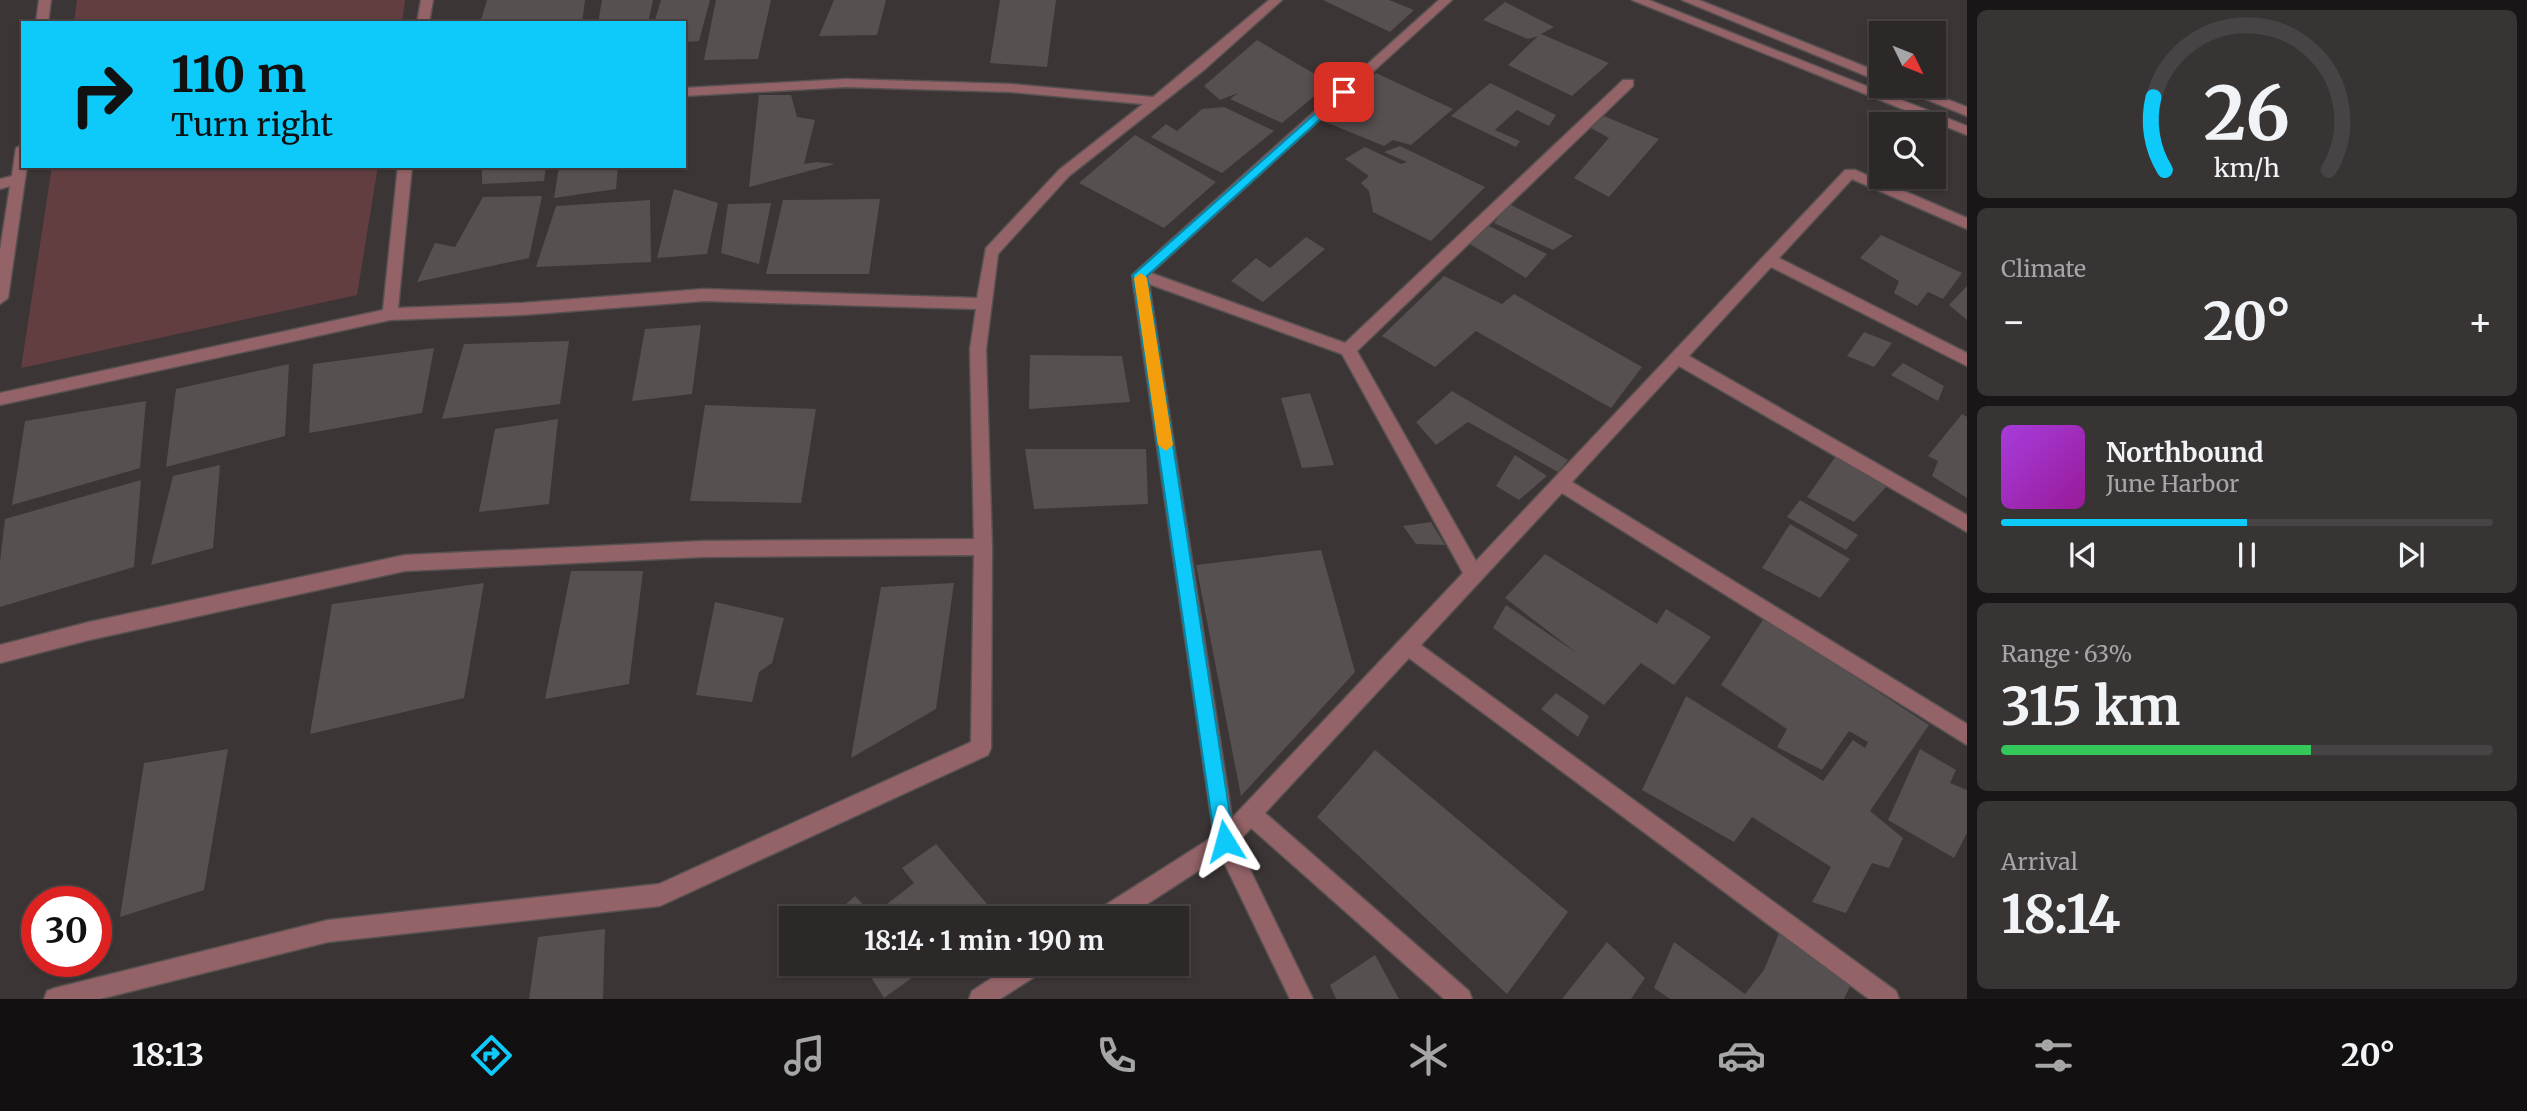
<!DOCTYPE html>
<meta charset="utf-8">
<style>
:root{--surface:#2c2828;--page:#383434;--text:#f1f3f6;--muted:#a6a6a8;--line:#484445;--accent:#0ecafa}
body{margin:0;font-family:Merriweather,serif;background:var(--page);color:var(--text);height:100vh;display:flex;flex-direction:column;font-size:26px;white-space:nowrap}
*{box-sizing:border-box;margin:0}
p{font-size:23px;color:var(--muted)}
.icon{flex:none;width:38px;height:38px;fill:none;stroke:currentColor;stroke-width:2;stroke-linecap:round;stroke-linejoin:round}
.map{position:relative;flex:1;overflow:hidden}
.drawer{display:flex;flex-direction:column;gap:10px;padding:10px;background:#181616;width:560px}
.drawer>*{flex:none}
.guide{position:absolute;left:21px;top:21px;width:665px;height:147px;border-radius:0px;box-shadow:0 2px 5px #0004,0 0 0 2px var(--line);background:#0ecafa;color:#111;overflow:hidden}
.needle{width:46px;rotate:133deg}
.tools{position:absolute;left:1869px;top:21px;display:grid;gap:14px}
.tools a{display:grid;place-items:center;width:77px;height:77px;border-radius:0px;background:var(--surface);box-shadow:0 2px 5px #0004,0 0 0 2px var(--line);font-size:35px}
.speed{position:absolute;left:21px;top:886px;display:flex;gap:14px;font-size:35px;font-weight:700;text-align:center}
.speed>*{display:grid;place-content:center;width:91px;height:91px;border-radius:50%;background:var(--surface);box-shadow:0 2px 5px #0004,0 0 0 2px var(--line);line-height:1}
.speed .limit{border:10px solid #d22;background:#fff;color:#111}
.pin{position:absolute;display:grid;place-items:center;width:60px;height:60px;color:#fff;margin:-30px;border-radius:14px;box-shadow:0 4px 10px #0006}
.me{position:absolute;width:77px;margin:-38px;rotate:352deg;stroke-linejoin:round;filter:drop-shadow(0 0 5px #0008)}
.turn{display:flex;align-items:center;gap:24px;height:147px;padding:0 35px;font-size:32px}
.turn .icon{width:91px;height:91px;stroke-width:2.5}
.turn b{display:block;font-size:49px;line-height:60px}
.big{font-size:52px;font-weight:700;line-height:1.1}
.drawer .widget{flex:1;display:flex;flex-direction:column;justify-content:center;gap:10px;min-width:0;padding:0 24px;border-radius:10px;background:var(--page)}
.drawer .dial{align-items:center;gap:0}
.dial svg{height:182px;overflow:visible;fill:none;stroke:var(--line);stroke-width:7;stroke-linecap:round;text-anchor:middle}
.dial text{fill:var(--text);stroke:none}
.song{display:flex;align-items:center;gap:21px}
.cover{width:84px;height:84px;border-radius:10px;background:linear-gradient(135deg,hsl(280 70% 55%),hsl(300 70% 35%))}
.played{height:7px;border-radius:4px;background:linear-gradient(90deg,var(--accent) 50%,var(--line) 50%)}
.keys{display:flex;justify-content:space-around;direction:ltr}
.heat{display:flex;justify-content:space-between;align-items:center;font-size:38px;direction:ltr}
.charge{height:10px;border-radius:5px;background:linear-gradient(90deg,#34c759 63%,var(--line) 0)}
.trip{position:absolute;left:779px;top:906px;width:410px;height:70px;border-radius:0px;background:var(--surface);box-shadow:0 2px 5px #0004,0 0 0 2px var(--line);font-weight:700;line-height:70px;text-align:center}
.dock{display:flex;height:112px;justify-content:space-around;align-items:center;background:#121010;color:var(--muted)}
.dock .icon{width:49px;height:49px}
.dock .on{color:var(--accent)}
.dock b{font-size:32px;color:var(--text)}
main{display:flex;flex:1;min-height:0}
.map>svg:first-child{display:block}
.green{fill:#623e41}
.building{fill:#575051}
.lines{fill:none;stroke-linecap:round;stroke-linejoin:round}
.minor-casing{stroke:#575151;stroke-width:3}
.minor{fill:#946367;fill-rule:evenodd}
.route{fill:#0ecafa;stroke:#0983a2;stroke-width:2}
.slow{fill:#f59e0b}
</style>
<main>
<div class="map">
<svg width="1967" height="999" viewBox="0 0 1967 999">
<rect width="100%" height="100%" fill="#3b3535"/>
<g class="green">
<path d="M77,0h328l-3,23h-328z"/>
<path d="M52,166h326l-21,129 -336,73z"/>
</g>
<g class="building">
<path d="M487,0h98l-3,23h-102z"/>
<path d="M602,0h51l-5,23h-50z"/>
<path d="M661,0h49l-11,41 -15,1v-19h-30z"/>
<path d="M716,0h55l-13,59 -54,1z"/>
<path d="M834,0h52l-9,35 -58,1z"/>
<path d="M1000,0h56l-9,67 -57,-4z"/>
<path d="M1323,0h66l25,10 -24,22z"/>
<path d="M1505,2l49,25 -13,7 68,29 -37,33 -64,-31 30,-29 -10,3 -45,-19z"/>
<path d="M1257,40l73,43 -48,40 -52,-24 8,-6 -18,7 -16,-14z"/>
<path d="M1376,73l77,36 -42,36 -18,-5 -9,6 -61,-25z"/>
<path d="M1490,83l66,32 -7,11 -32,-16 -22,20 25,11 -4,6 -65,-31z"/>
<path d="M759,95h32l6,22 18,3 -11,44 13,-2 18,2 -86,23z"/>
<path d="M1224,107l50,24 -52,42 -71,-36 15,-13 11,7 25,-22z"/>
<path d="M1604,116l55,23 -50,58 -35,-19 35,-40 -18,-10z"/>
<path d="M1135,135l81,47 -52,46 -85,-45z"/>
<path d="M1400,146l85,41 -54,54 -58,-29 -4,-21 -8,-8 8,-7 -24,-17 20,-12 36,17 6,-2 -23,-10z"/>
<path d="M482,166h64l-2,15 -62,3z"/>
<path d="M559,166h59l-2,23 -62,9z"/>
<path d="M674,189l44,14 -11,51 -50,4z"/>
<path d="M542,196l-13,62 -112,24 18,-39 20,4 28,-50z"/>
<path d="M880,199l-11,75h-103l17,-74z"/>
<path d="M650,200l1,62 -115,5 20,-61z"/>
<path d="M771,203l-12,61 -38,-11 7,-49z"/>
<path d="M1509,204l64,32 -20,14 -59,-27z"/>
<path d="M1489,226l58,28 -21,24 -56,-34z"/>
<path d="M1881,235l81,38 -19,26 -15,-7 -11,14 -23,-13 5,-12 -39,-23z"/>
<path d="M1306,237l19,12 -62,53 -32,-21 25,-23 14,10z"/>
<path d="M1444,276l58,28 12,-10 128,73 -31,41 -135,-77 -41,36 -53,-31z"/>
<path d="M1967,286v34l-18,-15z"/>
<path d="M701,325l-9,69 -60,7 13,-72z"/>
<path d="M1864,332l28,11 -18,24 -27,-11z"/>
<path d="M569,341l-9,63 -118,15 22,-75z"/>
<path d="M434,348l-12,65 -113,20 4,-69z"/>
<path d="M1030,355l92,1 8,46 -101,7z"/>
<path d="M1903,363l41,23 -6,15 -47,-26z"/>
<path d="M289,364l-4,72 -119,31 10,-78z"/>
<path d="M1452,391l116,69 -10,12 -90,-50 -32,23 -20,-23z"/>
<path d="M1310,393l24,72 -32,3 -21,-70z"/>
<path d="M146,401l-6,67 -128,37 13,-84z"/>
<path d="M705,405l111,4 -15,94 -111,-2z"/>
<path d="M1962,414l5,3v81l-35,-22 6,-15 -10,-5z"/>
<path d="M558,419l-9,85 -70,8 16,-83z"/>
<path d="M1025,449h121l2,55 -114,5z"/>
<path d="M1515,455l32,21 -28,24 -23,-14z"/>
<path d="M1836,456l50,31 -32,35 -47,-25z"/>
<path d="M220,465l-7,83 -62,17 22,-89z"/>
<path d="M141,480l-7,87 -134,40v-45l5,-43z"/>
<path d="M1800,500l58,35 -12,15 -59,-33z"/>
<path d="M1431,522l14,23 -29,-1 -13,-18z"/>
<path d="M1790,524l60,35 -30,39 -58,-30z"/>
<path d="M1321,550l34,122 -114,124 -45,-231z"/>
<path d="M1545,554l112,70 9,-15 45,28 -37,48 -33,-22 -37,42 -111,-77 13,-23 72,49 -73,-56z"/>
<path d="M571,571h72l-14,113 -84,15z"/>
<path d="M484,583l-20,115 -154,36 22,-130z"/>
<path d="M954,583l-18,126 -85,49 30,-171z"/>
<path d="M715,602l69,16 -12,45 -13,9 -7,30 -56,-7z"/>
<path d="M1764,618l165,107 -59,86 33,27 -14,30 -17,-5 -26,50 -34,-11 19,-35 -79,-50 -18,25 -92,-52 44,-94 137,85 30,-41 12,8 3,-6 -19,-11 -27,39 -45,-23 10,-18 -66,-44z"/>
<path d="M1556,693l33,23 -11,21 -37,-28z"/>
<path d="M228,749l-24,141 -84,27 24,-154z"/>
<path d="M1920,749l36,21 -6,13 17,7v43l-13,25 -66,-38z"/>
<path d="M1375,750l193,162 -61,82 -190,-177z"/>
<path d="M936,844l62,73 -162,2 -2,-4 21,-19 18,19 41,-32 -12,-15z"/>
<path d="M605,929l-2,70h-74l9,-62z"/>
<path d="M1780,931l70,55 -6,13h-174l-16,-11 20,-46 71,52 19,-24z"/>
<path d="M1607,942l38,36 -14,21h-69z"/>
<path d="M1375,955l24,44h-63l-6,-14z"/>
<path d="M863,964h68l-47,34z"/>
</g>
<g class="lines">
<g class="minor-casing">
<g id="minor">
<path d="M39,0h12l-3,23h-12z"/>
<path d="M421,0h12l-4,23h-12z"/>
<path d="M1269,0h13l-78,70 -135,106 -71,78 -12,95 6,198 -1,201 -3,7 -328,151 -332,36 -228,57h-56l3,-8 8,-3 273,-68 331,-36 312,-142 3,-187 -271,2 -298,14 -316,69 -89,23v-18l89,-23 316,-67 298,-14 271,-2 -4,-190 6,-40 -272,-8 -182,14 -132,5 -390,85v-12l383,-83 15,-144h14l-14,142 124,-5 182,-14 273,9 9,-50 73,-78 84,-66 -132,-12 -165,-5 -162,9v-8l162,-9 165,5 142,13z"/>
<path d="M1439,0h13l-301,273 194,70 278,-263h10v6l-276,265 119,210 369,-391h10l112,48v11l-115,-50 -73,79 188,95v13l-196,-99 -82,89 278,159v17l-288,-166 -107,116 395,242v21l-405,-252 -141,152 475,346 3,8h-30l-460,-341 -144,155 204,178 3,8h-28l-193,-171 -14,15 76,156h-23l-69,-143 -97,63h-31l3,-8 118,-75 -82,-561zM1149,284l193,70 121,219 -231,245z"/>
<path d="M1632,0h17l318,126v9z"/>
<path d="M1682,0h17l182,73v9z"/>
<path d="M1894,86h18l55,21v9z"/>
<path d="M23,144v22h4l-19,132 -8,6v-54l10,-64 -10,3v-10l12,-3 4,-28z"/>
<path d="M1013,964h32l-3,8 -42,27h-31l3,-8z"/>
</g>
</g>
<use href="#minor" class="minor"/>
</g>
<path class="route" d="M1344,88l6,4 -2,2 -201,182 87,565 -3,7 -6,3 -7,-3 -3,-7 -82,-566z"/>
<path class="slow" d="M1141,273l6,5 26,167 -7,6 -8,-6 -24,-167z"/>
</svg>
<div class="tools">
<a><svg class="needle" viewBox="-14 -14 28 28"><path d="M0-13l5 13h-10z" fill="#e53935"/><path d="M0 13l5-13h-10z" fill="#a6a6a8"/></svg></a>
<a><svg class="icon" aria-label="search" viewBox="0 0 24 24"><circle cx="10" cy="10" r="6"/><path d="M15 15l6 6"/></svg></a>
</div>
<div class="speed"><div class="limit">30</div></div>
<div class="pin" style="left:1344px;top:92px;background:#d93025"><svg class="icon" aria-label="arrive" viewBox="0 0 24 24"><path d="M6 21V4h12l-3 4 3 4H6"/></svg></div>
<svg class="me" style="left:1225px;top:841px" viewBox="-20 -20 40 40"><path d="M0-17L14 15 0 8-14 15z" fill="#0ecafa" stroke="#fff" stroke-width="4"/></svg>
<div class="trip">18:14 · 1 min · 190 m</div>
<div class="guide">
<div class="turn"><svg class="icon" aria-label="right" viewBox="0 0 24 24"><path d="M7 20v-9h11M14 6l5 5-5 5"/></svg><div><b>110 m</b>Turn right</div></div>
</div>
</div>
<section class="drawer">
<div class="widget dial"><svg viewBox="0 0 100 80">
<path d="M14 69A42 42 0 1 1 86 69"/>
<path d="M14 69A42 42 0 0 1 9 37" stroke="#0ecafa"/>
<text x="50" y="56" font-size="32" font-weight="700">26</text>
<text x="50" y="72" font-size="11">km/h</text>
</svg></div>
<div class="widget"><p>Climate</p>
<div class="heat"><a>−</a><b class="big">20°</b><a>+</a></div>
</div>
<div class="widget">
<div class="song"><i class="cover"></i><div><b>Northbound</b><p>June Harbor</p></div></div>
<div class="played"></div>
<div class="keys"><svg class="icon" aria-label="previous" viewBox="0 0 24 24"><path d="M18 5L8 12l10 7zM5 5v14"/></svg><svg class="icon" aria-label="pause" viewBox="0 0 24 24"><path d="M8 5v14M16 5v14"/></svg><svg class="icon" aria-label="next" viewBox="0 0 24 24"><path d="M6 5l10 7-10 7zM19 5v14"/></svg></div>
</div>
<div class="widget"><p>Range · 63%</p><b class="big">315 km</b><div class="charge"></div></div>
<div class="widget"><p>Arrival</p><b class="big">18:14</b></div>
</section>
</main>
<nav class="dock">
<b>18:13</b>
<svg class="icon on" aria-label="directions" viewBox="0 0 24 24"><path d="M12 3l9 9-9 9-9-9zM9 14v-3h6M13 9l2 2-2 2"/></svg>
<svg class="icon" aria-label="music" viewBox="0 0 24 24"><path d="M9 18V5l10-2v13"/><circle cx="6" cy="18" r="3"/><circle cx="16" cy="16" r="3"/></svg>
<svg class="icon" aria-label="phone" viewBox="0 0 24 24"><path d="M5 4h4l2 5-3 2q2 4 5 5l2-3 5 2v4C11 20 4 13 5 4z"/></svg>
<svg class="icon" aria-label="climate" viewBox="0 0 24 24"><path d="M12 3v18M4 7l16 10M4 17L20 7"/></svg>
<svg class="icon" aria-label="car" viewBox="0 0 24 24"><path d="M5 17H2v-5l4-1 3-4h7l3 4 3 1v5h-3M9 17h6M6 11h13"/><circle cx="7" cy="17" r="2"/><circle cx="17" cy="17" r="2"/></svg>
<svg class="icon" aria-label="filters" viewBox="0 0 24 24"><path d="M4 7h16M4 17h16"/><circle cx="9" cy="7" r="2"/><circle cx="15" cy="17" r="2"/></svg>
<b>20°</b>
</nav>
